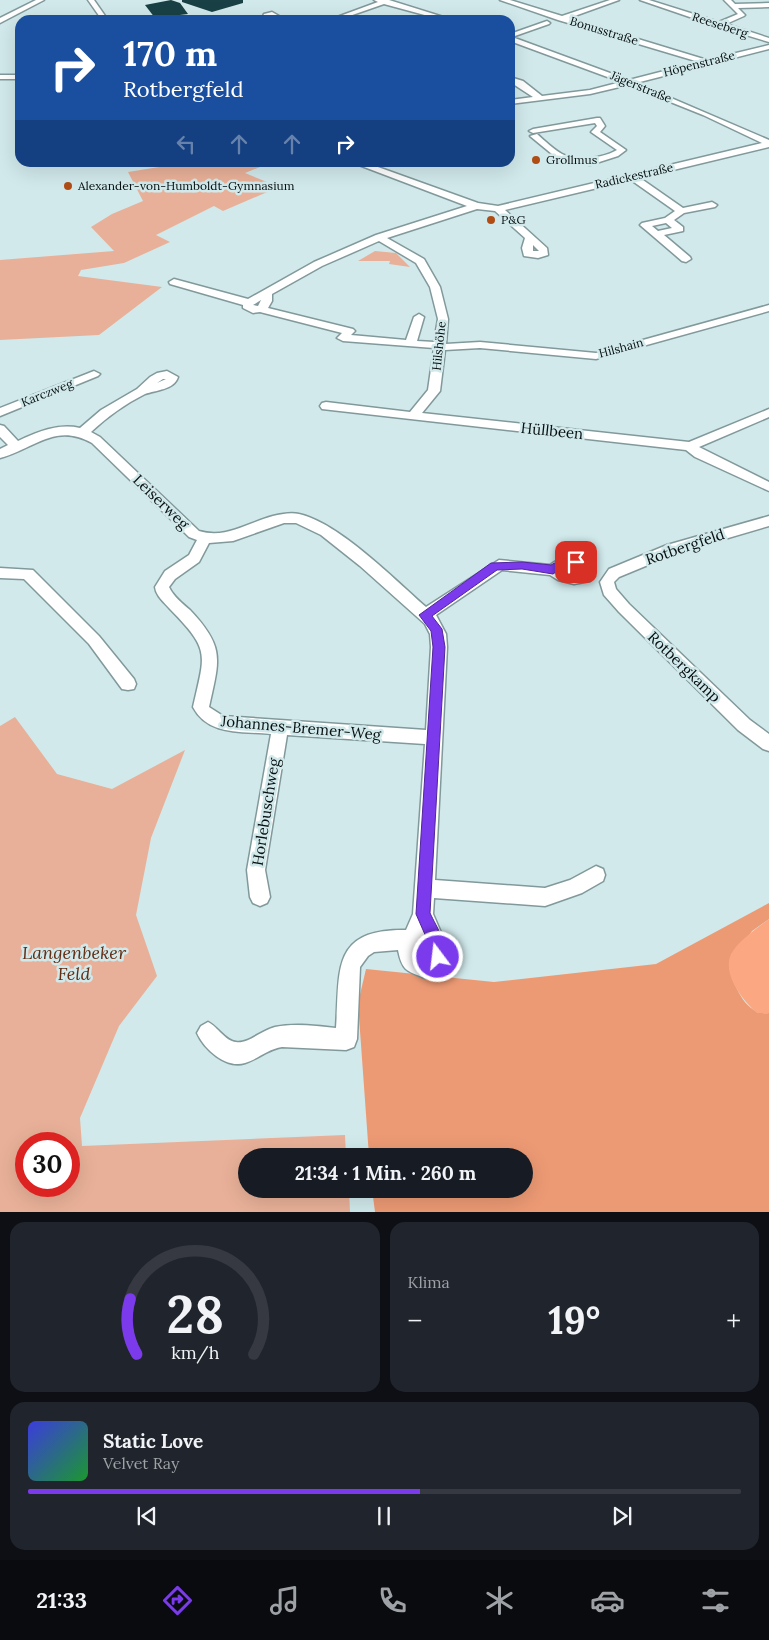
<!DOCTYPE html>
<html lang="de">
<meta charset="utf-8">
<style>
:root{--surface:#171b24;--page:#20242c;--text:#f1f3f6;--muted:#9ea1a6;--line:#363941;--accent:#7c3aed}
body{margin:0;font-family:Lora,serif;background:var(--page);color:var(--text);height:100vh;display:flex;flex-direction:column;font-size:19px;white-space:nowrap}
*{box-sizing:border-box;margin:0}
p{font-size:16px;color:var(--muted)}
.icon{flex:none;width:28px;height:28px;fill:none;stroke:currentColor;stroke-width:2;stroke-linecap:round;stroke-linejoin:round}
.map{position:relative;height:1212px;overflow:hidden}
.sheet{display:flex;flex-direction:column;gap:10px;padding:10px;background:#0d0f14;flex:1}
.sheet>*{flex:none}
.top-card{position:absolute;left:15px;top:15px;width:500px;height:152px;border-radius:15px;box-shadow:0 5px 20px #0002;background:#1a4fa0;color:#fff;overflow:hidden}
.speed{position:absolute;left:15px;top:1132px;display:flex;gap:10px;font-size:25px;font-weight:700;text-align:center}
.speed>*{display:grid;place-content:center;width:65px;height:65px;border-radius:50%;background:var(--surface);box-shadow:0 5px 20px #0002;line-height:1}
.speed .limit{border:8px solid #d22;background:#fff;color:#111}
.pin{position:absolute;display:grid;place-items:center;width:42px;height:42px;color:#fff;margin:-21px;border-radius:10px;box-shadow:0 2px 8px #0006}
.me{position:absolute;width:55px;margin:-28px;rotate:345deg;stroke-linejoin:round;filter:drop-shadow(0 0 4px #0008)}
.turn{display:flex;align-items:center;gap:18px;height:105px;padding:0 25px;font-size:22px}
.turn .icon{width:65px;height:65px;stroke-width:2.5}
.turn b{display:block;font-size:35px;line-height:42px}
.lanes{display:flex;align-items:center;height:48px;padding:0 25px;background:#0003;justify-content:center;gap:25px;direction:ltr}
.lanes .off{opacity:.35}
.big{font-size:38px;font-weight:700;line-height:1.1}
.sheet .widget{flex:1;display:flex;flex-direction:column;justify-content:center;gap:8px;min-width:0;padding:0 18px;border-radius:15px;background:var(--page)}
.sheet .dial{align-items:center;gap:0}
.dial svg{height:130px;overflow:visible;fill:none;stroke:var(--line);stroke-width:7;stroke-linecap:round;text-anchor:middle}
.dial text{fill:var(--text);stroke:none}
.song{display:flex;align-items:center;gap:15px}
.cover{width:60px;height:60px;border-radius:8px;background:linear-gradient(135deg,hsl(240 70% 55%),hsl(130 70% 35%))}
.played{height:5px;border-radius:2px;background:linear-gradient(90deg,var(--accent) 55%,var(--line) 55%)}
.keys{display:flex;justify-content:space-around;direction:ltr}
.heat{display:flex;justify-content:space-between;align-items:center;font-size:28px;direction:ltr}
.sheet .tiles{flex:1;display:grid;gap:10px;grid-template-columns:1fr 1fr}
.widget:last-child{grid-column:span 2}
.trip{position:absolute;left:238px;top:1148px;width:295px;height:50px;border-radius:25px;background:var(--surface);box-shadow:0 5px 20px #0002;font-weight:700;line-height:50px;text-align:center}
.dock{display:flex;height:80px;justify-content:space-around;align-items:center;background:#090b0e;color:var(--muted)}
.dock .icon{width:35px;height:35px}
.dock .active{color:var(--accent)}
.dock b{font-size:22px;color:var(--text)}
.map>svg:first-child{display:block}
.green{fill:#e8b098;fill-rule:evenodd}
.forest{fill:#ec9a74}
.water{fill:#fba882}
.building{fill:#194145}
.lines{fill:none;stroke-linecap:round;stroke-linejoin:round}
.minor-casing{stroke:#82999b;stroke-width:3}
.minor{fill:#fff;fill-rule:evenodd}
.route{fill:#7c3aed;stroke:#51269a}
.poi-dot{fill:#b04d15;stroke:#d1e9eb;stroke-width:2}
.labels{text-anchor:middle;stroke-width:5;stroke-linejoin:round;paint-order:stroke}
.far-street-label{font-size:12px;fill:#070f10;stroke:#d1e9eb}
.far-poi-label{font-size:12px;fill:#070f10;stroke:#d1e9eb;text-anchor:start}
.street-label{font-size:15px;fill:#070f10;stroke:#d1e9eb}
.near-park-label{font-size:18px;font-style:italic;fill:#622d13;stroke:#d1e9eb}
</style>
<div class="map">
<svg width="769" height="1213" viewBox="0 0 769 1213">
<rect width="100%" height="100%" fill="#d1e9eb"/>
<g class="green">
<path d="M184,163h86l-25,10 34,14 -56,24 -9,-5 -58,29 14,7 -46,21 -43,7 -3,6 84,11 -63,48 -99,5v-80l114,-9 -23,-24 21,-13 31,-13 -15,-29z"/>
<path d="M375,251l21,2 14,14 -21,-3 1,-3h-32z"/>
<path d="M15,717l42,57 55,15 73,-39 -34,88 -15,77 21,61 -38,50 -39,92 2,28 263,-11 1,21h-100v33h103l1,23h-350v-486zM26,1144h43v42h-43z"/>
</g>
<path class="forest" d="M769,903v16l-17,12 -23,35c5,19 16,50 40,47v199h-394l-3,-23h152v-33h-155l-11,-153 8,-34 128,13 162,-18z"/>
<path class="water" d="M769,919v94h-12c-14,-12 -35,-38 -26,-59 6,-12 27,-27 38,-35z"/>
<g class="building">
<path d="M171,0l9,3 8,11 -33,4 -10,-13z"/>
<path d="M182,0h61v3l-31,9 -30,-10z"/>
</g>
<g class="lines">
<g class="minor-casing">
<g id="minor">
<path d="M36,0h8l-44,23v-5z"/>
<path d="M88,0h6l14,20h-6z"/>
<path d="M374,0h15l64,20h-10l-59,-16 -46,16h-9l49,-18z"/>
<path d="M500,0h10l52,16 48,-16h9l-50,18 138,42 62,-15v4l-133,34 133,57v7l-129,31 43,30 29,-6 5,3 -2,2 -31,6 -10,7 9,7v4l-19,4 26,22 1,2 -5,3 -4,-1 -42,-36 2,-2 23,-5 10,-7 -44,-31 -126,30 42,38 1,7 -10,3 -14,-2 -2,-8 3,-10 -30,-27 -18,-2 -90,29 37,21 16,28 8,32 -2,25 34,-2 116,11 173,-48v6l-173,48 -116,-11 -35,2 -5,41 -18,22 267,29 80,-33v8l-70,30 70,35v9l-74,-34 -9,-7 -364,-41 -2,-3 2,-3 4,-1 84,10 18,-22 6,-42 -91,-7 -6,-3 5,-5 -82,-21 -7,1 -10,-5v-3l-73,-21 -1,-2 5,-3 74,20 66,-37 62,-27 91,-29 -116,-44h13l114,41 20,3 264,-63 -59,-28 -75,-30 -38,9 -80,10v-4l23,-3 -23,-15v-5l13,4 19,15 48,-6 31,-8 -111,-41v-7l37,-13 3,2 -1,1 -37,13 117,43 70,-18 -141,-42zM666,223l6,5 -14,3 -6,-5zM379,241l37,22 14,24 8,32 -4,23 -17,-1 7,-24 -5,-3 -5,3 -8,23 -55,-5 4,-4 -2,-2 -85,-21 4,-7v-7l50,-28zM533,245l6,6h-6zM261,300l-3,6 -5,-1z"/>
<path d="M640,0h9l70,22 19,-8 -14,-14h7l4,4 34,-1v4l-31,1 7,7 -1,1 -18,8 43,14v4l-53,-16z"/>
<path d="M272,12l7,4 -7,4h-11l3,-6z"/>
<rect x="0" y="75" width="20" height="4"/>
<path d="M597,118h3l5,8 -5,6 26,18 -8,6 -28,9 -32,-6 -28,-23 7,-2c8,7 16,15 25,20 15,8 41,4 55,-4l-26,-18 6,-6 -2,-3 -62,10 -4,-2 4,-2z"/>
<path d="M94,371l6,3 -2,2 -98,40v-8z"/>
<path d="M167,371l11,6c-4,13 -22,13 -33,17 -20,10 -38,23 -54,38l9,5 99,94c27,8 48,-8 74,-15 8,-2 18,-4 26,-2 40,9 95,65 127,93l73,-47 51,5 9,-6 13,-2 17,5 5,11 -4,8 -16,3 -16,-4 -8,-5 -48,-5 -66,45 10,19 1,13 -12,233 110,8 25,-8 26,-14 7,3 2,6 -2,6 -21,12 -37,13 -111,-8 -1,16 16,37 -6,18 -18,9c-19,-7 -23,-8 -27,-28l-24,2 -6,4 -8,11 -3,72 -3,8 -8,3 -64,-3c-14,2 -24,12 -37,16 -19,6 -41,-14 -48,-30l4,-7 7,-4c10,5 17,19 28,20 12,2 26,-12 39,-15 20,-4 41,-1 61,1 4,-59 -5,-99 70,-98l7,-16 12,-170 -138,-9 -22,135 5,27 -3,6 -7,3 -7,-3 -3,-6 -3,-27 24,-136c-29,-3 -63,2 -78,-27 12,-54 18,-56 -23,-98 -6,-7 -14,-13 -15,-22l10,-16 24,-16 8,-15 -8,-3 -97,-94c-37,-21 -58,6 -92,15v-9l8,-4 -8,-8v-12l4,1 14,15c19,-9 40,-18 62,-13l21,-18 36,-21 13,-12 7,-4zM163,379h3l-9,4zM284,523h12l25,12 39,31 65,58 5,10 1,13 -5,83 -203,-14 -14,-9c10,-47 17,-59 -19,-97 -7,-6 -17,-14 -21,-23l6,-8 24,-17 10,-19 24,-2zM568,567h7l5,6 -6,1 -11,-5zM423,937l6,14 -1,5 -4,2 -5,-3 -1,-7z"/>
<path d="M769,516v10l-92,27 -58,24 -5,5 2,7 13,15 121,116 19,14v17l-6,-2 -25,-19 -119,-118 -15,-17 -4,-13 9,-13 58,-24z"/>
<path d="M0,568l33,2 66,66 35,43 2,5 -2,5 -6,1 -6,-1 -33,-45 -65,-65 -24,-1z"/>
</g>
</g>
<use href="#minor" class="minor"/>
</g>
<path class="route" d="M576,558l4,1 1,3 -1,3 -17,2 -10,7 -31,-5 -25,1 -65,46 10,13 3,18 -15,266c7,15 20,34 14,49l-6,3 -5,-3 -3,-16 -14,-32 17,-267 -2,-16 -12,-16 72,-52 31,-1 29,3 9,-5z"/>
<g class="poi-dot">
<circle cx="536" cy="160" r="5"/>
<circle cx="68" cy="186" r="5"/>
<circle cx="491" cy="220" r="5"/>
</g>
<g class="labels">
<g class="far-street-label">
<text transform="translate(720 25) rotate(18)" y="4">Reeseberg</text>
<text transform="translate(604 31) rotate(17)" y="4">Bonusstraße</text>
<text transform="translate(699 64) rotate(-14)" y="4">Höpenstraße</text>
<text transform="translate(641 87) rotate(22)" y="4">Jägerstraße</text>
<text transform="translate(634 176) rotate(-13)" y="4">Radickestraße</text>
<text transform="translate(439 346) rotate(-84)" y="4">Hilshöhe</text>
<text transform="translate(621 348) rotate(-15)" y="4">Hilshain</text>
<text transform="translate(47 393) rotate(-22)" y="4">Karczweg</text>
</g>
<g class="far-poi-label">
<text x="546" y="164">Grollmus</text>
<text x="78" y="190">Alexander-von-Humboldt-Gymnasium</text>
<text x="501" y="224">P&amp;G</text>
</g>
<g class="street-label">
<text transform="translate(552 431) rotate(6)" y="5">Hüllbeen</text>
<text transform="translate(161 502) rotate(44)" y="5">Leiserweg</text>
<text transform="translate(685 547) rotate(-19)" y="5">Rotbergfeld</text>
<text transform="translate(684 667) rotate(44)" y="5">Rotbergkamp</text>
<text transform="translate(301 728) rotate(5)" y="5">Johannes-Bremer-Weg</text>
<text transform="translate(266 812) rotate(-81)" y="5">Horlebuschweg</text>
</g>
<g class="near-park-label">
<text x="74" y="959">Langenbeker<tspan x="74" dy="21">Feld</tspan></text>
</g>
</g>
</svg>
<div class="speed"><div class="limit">30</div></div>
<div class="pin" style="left:576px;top:562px;background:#d93025"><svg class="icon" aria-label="arrive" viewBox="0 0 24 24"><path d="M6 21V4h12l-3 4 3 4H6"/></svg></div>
<svg class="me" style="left:438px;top:957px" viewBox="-20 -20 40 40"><circle r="17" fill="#7c3aed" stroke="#fff" stroke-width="3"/><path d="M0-11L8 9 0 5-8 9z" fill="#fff"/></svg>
<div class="trip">21:34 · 1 Min. · 260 m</div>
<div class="top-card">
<div class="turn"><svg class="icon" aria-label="right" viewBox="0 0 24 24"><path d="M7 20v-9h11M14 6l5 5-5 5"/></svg><div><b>170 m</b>Rotbergfeld</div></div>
<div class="lanes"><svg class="icon off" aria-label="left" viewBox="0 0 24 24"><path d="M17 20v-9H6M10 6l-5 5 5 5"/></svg><svg class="icon off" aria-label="ahead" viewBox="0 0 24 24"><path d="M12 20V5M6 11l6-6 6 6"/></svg><svg class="icon off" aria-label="ahead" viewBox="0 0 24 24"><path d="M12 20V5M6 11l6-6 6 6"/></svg><svg class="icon" aria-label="right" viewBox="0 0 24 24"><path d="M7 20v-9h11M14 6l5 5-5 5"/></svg></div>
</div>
</div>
<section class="sheet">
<div class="tiles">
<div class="widget dial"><svg viewBox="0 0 100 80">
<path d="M14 69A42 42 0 1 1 86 69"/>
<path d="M14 69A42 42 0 0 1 10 35" stroke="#7c3aed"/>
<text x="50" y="56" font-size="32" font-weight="700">28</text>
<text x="50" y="72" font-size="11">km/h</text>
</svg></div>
<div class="widget"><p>Klima</p>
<div class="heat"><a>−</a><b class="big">19°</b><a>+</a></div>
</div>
<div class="widget">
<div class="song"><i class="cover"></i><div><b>Static Love</b><p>Velvet Ray</p></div></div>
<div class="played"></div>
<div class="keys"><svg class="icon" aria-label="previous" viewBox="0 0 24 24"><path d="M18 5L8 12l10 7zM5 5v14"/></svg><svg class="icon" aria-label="pause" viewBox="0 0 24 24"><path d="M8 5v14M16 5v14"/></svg><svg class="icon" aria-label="next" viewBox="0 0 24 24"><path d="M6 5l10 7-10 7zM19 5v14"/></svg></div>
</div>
</div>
</section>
<nav class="dock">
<b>21:33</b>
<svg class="icon active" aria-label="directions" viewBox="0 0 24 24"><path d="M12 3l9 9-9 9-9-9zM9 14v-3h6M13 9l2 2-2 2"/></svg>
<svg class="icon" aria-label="music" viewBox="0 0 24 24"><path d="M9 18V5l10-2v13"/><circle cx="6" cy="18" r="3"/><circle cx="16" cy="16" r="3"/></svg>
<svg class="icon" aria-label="phone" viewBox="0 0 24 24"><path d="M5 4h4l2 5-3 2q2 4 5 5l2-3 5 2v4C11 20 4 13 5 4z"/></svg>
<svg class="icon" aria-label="climate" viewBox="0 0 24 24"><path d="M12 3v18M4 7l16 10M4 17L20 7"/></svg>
<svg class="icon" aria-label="car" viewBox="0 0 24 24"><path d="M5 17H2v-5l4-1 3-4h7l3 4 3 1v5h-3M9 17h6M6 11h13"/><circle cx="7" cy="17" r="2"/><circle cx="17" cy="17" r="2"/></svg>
<svg class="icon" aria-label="filters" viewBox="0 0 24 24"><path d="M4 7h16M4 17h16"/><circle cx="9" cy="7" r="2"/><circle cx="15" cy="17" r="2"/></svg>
</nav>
